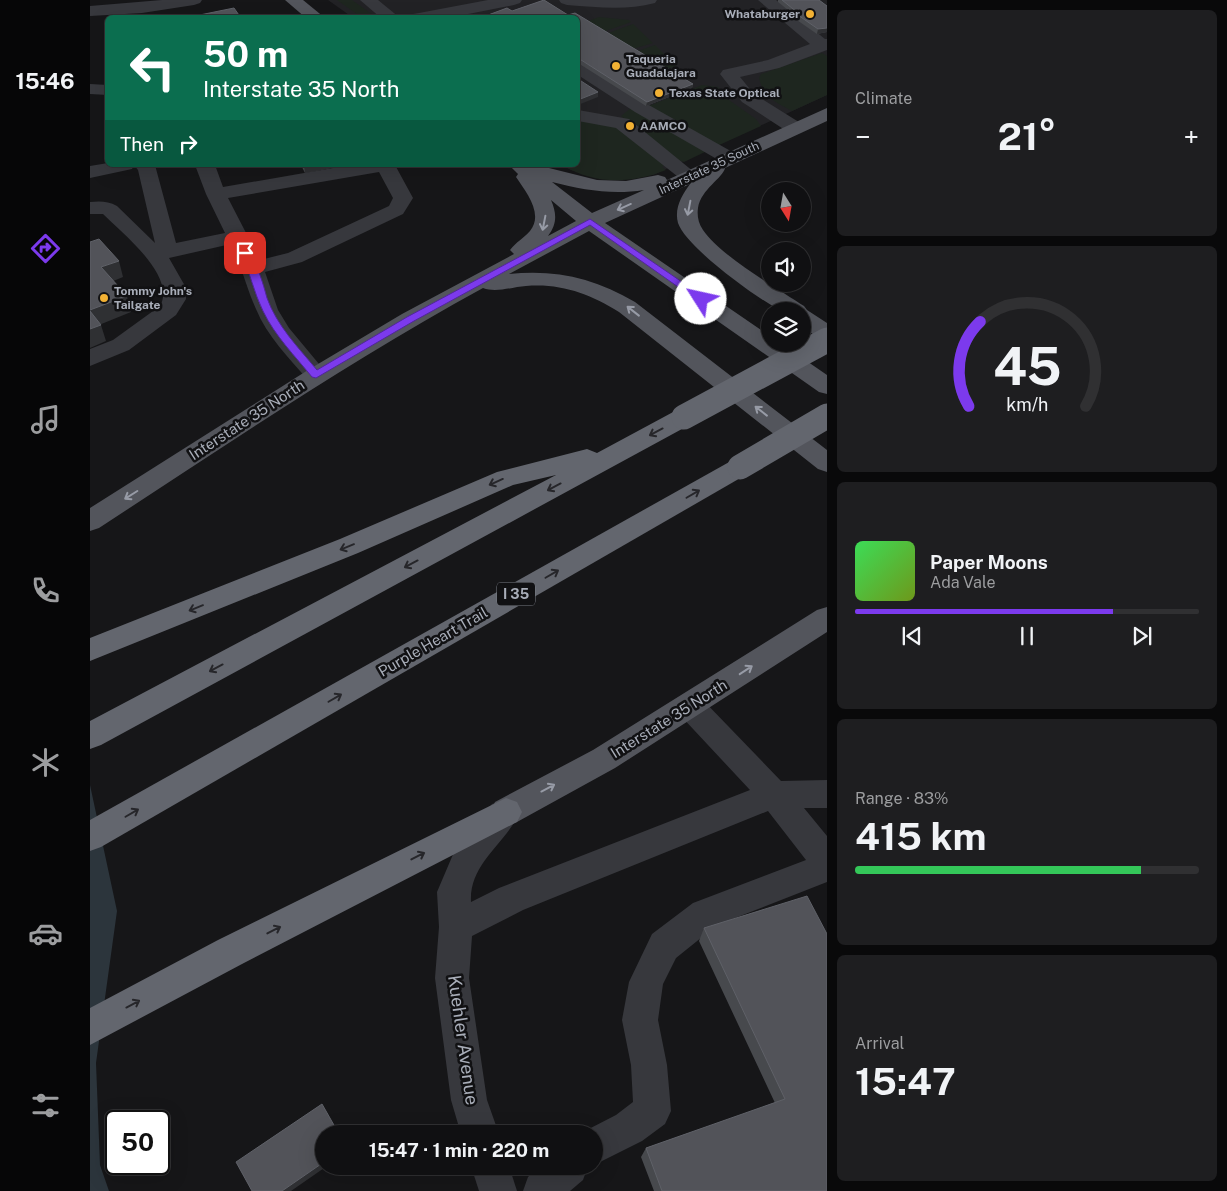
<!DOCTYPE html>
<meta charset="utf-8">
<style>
:root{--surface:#101012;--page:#1e1e20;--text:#f1f3f6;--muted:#9c9d9f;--line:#303032;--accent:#7c3aed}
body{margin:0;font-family:"Public Sans",sans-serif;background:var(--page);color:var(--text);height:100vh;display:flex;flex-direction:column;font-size:19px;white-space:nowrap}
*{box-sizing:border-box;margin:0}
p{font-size:16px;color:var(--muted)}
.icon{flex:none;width:28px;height:28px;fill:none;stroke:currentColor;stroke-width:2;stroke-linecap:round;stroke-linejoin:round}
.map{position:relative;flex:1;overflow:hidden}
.details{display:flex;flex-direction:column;gap:10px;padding:10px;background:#09090a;width:400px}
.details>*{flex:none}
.top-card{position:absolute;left:15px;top:15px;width:475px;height:152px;border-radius:8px;box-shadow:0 5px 20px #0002,0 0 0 1px var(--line);background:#0b6e4f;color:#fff;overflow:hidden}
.needle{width:32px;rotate:169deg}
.fabs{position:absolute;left:671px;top:182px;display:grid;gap:10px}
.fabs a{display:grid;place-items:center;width:50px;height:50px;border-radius:50%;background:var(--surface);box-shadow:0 5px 20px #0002,0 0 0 1px var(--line);font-size:25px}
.speed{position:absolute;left:15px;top:1110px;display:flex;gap:10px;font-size:25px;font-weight:700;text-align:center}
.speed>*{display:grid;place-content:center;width:65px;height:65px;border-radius:50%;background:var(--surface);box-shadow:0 5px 20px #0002,0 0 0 1px var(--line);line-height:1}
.speed .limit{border:2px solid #111;border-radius:8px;background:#fff;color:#111}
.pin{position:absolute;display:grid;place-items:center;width:42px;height:42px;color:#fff;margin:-21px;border-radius:10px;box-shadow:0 2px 8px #0006}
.me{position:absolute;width:55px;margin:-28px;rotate:305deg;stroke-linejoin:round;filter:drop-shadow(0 0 4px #0008)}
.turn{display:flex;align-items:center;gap:18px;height:105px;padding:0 15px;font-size:22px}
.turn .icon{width:65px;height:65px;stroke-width:2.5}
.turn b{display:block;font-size:35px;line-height:42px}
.then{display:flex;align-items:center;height:48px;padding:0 15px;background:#0003;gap:10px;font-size:19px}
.big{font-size:38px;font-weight:700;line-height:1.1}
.details .card{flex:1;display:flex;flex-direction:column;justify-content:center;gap:8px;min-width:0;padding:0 18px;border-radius:8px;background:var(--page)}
.details .dial{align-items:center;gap:0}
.dial svg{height:130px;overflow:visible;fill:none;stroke:var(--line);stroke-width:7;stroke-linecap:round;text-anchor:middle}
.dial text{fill:var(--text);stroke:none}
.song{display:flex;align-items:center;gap:15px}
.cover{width:60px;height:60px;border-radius:8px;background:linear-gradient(135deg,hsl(130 70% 55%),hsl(80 70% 35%))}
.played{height:5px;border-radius:2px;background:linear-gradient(90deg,var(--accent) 75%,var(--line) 75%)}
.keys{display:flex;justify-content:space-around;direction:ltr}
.heat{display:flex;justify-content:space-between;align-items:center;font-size:28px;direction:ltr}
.charge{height:8px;border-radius:4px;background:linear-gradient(90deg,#34c759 83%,var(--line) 0)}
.trip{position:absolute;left:225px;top:1125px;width:288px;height:50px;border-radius:25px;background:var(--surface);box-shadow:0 5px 20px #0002,0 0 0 1px var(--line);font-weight:700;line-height:50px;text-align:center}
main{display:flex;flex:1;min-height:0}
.tab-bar{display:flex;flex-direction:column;width:90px;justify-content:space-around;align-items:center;background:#060607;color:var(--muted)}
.tab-bar .icon{width:35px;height:35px}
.tab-bar .active{color:var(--accent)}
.tab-bar b{font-size:22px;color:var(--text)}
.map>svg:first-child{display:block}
.built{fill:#222225}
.green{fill:#1e261f}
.water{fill:#2c353c}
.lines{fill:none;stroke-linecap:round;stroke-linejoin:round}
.minor{fill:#37383d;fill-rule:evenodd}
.major{fill:#53555c;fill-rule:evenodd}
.highway{fill:#63666e;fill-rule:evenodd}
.highway-bridge{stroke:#63666e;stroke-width:25}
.wall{fill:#47494d}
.shaded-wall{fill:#2f3033}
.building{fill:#525359;stroke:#5f6168}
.oneway{stroke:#979ba6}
.oneway2{stroke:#26262a}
.route{fill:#7c3aed;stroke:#51269a}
.poi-dot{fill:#f2b134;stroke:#111113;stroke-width:2}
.labels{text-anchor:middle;stroke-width:5;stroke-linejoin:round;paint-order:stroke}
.far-poi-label{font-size:12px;font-weight:bold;fill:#a8adb8;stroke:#111113;text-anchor:start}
.far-street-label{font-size:12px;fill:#a8adb8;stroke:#111113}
.shield{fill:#111113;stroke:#7b7e86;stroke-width:1}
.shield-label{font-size:14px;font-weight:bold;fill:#a8adb8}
.street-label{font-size:15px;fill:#a8adb8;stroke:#111113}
.near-street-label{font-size:18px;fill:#a8adb8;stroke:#111113}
</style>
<main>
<nav class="tab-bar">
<b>15:46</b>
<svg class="icon active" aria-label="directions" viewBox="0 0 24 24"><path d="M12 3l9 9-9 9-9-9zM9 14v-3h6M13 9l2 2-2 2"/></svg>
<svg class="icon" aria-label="music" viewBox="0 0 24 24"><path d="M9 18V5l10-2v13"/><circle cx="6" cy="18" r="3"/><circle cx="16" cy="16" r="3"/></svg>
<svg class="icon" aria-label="phone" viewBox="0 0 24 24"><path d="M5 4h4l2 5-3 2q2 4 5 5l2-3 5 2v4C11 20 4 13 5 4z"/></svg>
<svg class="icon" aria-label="climate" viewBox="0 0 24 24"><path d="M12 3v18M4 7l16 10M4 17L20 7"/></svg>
<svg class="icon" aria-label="car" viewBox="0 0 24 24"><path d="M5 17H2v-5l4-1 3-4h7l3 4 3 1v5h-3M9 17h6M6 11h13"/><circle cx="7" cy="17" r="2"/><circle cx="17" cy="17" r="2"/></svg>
<svg class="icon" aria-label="filters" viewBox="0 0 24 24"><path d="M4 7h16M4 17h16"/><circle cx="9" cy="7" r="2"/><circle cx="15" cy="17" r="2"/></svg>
</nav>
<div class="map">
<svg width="737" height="1191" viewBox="0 0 737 1191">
<rect width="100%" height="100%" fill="#161618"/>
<path class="built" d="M238,0h499v95l-174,80 -60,2 -22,-7 -9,-5h16v-147l-226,-1z"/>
<g class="green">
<path d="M247,0h15l24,17h-15z"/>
<path d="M509,17l30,3 2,2 -31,11 -17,-10z"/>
<path d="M543,24l20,19 -24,7 -26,-15z"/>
<path d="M565,45l21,21 -14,5 -30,-18z"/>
<path d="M732,53l5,3v39l-35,16c-17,-9 -28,-13 -33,-33l2,-4z"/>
<path d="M612,85l16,2 11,13 27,19 5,7 -44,20 -71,-39z"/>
<path d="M541,108l76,43 -23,11 -7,-2 -56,-44z"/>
<path d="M488,120l45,7 44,36 -5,4 4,3c-35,14 -71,15 -104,-5h16z"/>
</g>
<path class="water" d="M0,785l27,126 -21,152 4,102 9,26h-19z"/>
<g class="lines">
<g class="minor">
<path d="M72,0h40l-2,3 -6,2 -52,8 -52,3v-10z"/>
<path d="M270,0h18l22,18h-19z"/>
<path d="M398,0h34l-2,3 -6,2 -66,13h-37l2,-4 6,-1z"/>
<path d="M469,0h98l-2,3c-30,8 -58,4 -88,2l-6,-2z"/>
<path d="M668,0h18l49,39h2v11l-48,18 -39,9 14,17 48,30 2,4 -2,4 -7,2 -7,-2 -46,-30 -22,-28 3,-4 45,-10 42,-16z"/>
<path d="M488,63l6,1 63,40 89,50 3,4 -3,4 -7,2 -7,-2 -87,-50 -57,-37z"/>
<path d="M0,84l18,1v10l-18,-1z"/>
<path d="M488,110l51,9 65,53 -3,4 -7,2 -7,-2 -61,-48 -38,-7z"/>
<path d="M18,163v2h47l21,78 49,-10 -19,-39 -11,-29h20l8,22 127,-22h45l18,33 -10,16 -101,48 -37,10 13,38 11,18 35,42 4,5 -4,5 -8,3 -8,-3c-19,-22 -41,-44 -52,-71 -10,-22 -14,-42 -25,-65l-62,14 16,28 1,13 -10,16 -47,35 -39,16v-17l23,-9 47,-34c17,-30 -38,-73 -57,-92h-13v-12c10,-1 18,-1 27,4l38,37 -17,-73 -4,-5 -2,4 -42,9v-12zM289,172l14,26 -4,8 -101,47 -28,7 -32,-62z"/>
<path d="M600,694l10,3 81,84 46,-1v28h-23l23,28v46l-110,43 -41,33 -13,26 -5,36 9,45 4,46 -6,13 -23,17 -48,24v-31l-13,-1 35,-18 17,-13 -2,-37 -9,-45 7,-38 23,-48 41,-31 113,-43 -38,-49 -245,99 -51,26 -3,42 18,122 12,34h-38l-10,-34 -16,-122 4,-51 -2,-35 20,-47 35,-41 11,-4 11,4 5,10c-15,31 -50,50 -48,88l28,-14 251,-98 -70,-75 -5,-9 5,-9z"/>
<path d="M381,1166h38l8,25h-38z"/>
<path d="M450,1166h48l-5,14 -13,11h-47l5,-14z"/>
</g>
<g class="major">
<path d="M195,0h18l22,18h-19z"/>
<path d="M737,108v13l-102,47c-2,10 -24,21 -27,40 -1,7 0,15 5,22 19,27 72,57 101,76l3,4 20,13v17l-8,-2 -17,-11v-16c-6,0 -16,2 -22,-1 -24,-12 -94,-63 -102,-87 -4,-15 4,-28 12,-39l-85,39 165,113v8h12l45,31v19l-8,-2 -230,-161 -80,43c46,-5 86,4 126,28l192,148v22l-9,-3 -199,-157c-29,-18 -58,-29 -93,-26 -14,1 -30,7 -43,2 -133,73 -257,157 -384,240l-9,3v-23l218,-138 94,-56 112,-60 -4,-4c6,-8 14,-12 20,-19 14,-17 -4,-39 -14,-54l2,-3 -9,-9h28l60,15 29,1 32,-6 7,2 2,3zM462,182c31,8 60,13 92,8l-52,23zM461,200l25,21 -28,15c9,-12 9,-22 3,-36z"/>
<path d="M737,607v25l-212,136 -98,54 -11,4 -11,-4 -5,-10 5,-10 98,-52 224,-140z"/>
</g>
<g class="highway">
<path d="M594,409l9,2 3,6 -3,6 -592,322 -11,4v-28l466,-246 -43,10 -155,68 -268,108v-23l250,-99 157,-67 90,-23 10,4 78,-42z"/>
<path d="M650,458l9,3 4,6 -4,6 -648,374 -11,4v-31l641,-359z"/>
<path d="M416,798l11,4 5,10 -5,10 -275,142 -152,81v-37l128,-68z"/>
</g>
<g class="highway-bridge">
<path d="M594,417l143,-77"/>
<path d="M650,467l87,-51"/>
</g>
</g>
<g class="wall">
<path d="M454,0l24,15 7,-2 118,71 -1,4 -46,18 -68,-43v-45h-98l27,-10 5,3z"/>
<path d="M688,0h41l8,6v26l-10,2 -23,-16v-3l-16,-13z"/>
<path d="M211,165h35v2l-31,6z"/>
<path d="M614,928l123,6v257h-173l-13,-34 5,-9 129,-45 -76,-162z"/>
</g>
<g class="shaded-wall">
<path d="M737,28v4l-10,2 1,-5z"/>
<path d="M603,84l-1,4 -46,18 1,-4z"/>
<path d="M508,92v5l-20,8v-5z"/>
<path d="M214,165h32v2l-31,6z"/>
<path d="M29,261l4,16 -17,7 -5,-17z"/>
<path d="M37,296l4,16 -37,15 -4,-14v-3z"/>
<path d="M11,325l5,16 -16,7v-19z"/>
<path d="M234,1162v4h3l-36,25h-9z"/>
</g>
<g class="building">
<path d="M454,0l24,15 7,-2 118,71 -46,18 -69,-44v-40h-98l27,-10 5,3z"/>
<path d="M692,0h37l8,6v22l-9,1 -23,-16h3z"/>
<path d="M144,8l7,10h-56z"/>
<path d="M488,79l20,13 -20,8z"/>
<path d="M9,239l20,22 -18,6 26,29 -37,14v-68z"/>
<path d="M0,311l11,14 -11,4z"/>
<path d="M717,896l20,38v257h-165l-16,-43 139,-49 -81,-171z"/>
<path d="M232,1104l17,30h-15v28l-42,29h-30l-16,-29z"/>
</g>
<defs><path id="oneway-shaft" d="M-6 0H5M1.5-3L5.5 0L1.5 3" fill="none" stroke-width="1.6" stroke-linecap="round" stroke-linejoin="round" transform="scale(1.25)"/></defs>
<g class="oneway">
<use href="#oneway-shaft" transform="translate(534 207) rotate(156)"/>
<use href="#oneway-shaft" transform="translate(599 208) rotate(101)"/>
<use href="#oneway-shaft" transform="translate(454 223) rotate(101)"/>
<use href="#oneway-shaft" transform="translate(543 311) rotate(-142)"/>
<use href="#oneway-shaft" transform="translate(671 411) rotate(-142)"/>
<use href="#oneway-shaft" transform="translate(41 495) rotate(148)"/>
<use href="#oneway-shaft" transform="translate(656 670) rotate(-33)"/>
<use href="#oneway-shaft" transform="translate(458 788) rotate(-28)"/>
</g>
<g class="oneway2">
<use href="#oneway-shaft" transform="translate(566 432) rotate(152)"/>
<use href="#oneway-shaft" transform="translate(406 482) rotate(156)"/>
<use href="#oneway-shaft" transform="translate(464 487) rotate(152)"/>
<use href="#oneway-shaft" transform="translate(603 494) rotate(-30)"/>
<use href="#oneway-shaft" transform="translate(257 547) rotate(158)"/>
<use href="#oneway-shaft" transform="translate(321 564) rotate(152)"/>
<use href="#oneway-shaft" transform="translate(462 574) rotate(-30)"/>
<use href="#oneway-shaft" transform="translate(106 608) rotate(158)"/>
<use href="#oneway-shaft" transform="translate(126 668) rotate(152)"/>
<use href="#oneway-shaft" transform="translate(245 698) rotate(-30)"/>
<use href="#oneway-shaft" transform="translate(42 813) rotate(-30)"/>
<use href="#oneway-shaft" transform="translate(328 856) rotate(-27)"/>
<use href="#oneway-shaft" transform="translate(184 930) rotate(-27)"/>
<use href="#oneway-shaft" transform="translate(43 1004) rotate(-28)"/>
</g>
<path class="route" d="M500,219l114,78v4h-6l-108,-76 -176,96 -98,57 -4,-1c-17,-21 -37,-41 -49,-66 -9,-18 -13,-39 -22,-58l4,-3c10,4 19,37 22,48 10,28 31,49 50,72l90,-53z"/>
<g class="poi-dot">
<circle cx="720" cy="14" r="5"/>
<circle cx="526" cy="66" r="5"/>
<circle cx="569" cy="93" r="5"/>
<circle cx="540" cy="126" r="5"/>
<circle cx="14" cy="298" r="5"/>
</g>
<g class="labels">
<g class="far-poi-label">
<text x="710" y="18" text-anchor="end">Whataburger</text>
<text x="536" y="63">Taqueria<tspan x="536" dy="14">Guadalajara</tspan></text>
<text x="579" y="97">Texas State Optical</text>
<text x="550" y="130">AAMCO</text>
<text x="24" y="295">Tommy John's<tspan x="24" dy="14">Tailgate</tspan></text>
</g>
<g class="far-street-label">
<text transform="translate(619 168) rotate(-25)" y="4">Interstate 35 South</text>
</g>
<rect class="shield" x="407" y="582.5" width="38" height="23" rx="4"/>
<g class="shield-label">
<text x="426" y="599">I 35</text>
</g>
<g class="street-label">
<text transform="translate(157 420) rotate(-33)" y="5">Interstate 35 North</text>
<text transform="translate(343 642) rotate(-30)" y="5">Purple Heart Trail</text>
<text transform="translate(579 719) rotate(-32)" y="5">Interstate 35 North</text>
</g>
<g class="near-street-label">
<text transform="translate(373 1040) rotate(82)" y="6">Kuehler Avenue</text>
</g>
</g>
</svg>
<div class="fabs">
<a><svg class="needle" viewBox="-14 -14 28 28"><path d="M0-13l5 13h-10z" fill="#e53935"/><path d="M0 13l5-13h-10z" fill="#9c9d9f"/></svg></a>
<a><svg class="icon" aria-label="sound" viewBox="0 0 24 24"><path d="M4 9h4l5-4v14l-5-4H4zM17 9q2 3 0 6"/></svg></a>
<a><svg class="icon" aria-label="layers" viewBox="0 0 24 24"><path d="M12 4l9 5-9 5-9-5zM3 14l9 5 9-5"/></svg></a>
</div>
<div class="speed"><div class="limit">50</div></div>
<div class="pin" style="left:155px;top:253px;background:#d93025"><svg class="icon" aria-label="arrive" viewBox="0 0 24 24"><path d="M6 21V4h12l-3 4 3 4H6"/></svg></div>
<svg class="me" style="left:611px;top:299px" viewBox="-20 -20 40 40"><circle r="19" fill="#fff"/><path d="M0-13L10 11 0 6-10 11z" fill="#7c3aed"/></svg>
<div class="trip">15:47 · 1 min · 220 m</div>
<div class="top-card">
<div class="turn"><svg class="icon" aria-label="left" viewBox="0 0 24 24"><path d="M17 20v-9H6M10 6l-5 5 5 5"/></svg><div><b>50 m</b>Interstate 35 North</div></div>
<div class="then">Then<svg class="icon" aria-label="right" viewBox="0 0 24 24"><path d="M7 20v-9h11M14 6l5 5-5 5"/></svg></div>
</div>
</div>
<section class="details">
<div class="card"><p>Climate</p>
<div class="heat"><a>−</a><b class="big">21°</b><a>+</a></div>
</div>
<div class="card dial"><svg viewBox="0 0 100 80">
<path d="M14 69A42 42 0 1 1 86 69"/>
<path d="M14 69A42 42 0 0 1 21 17" stroke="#7c3aed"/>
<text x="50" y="56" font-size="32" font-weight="700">45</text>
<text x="50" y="72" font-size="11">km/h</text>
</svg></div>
<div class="card">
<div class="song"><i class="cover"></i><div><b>Paper Moons</b><p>Ada Vale</p></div></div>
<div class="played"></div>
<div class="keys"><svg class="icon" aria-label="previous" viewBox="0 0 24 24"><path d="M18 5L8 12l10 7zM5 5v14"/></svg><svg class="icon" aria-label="pause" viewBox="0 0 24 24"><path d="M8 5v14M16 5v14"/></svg><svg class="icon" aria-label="next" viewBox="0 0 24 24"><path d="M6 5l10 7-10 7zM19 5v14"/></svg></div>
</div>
<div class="card"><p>Range · 83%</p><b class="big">415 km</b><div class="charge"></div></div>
<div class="card"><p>Arrival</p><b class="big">15:47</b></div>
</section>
</main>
